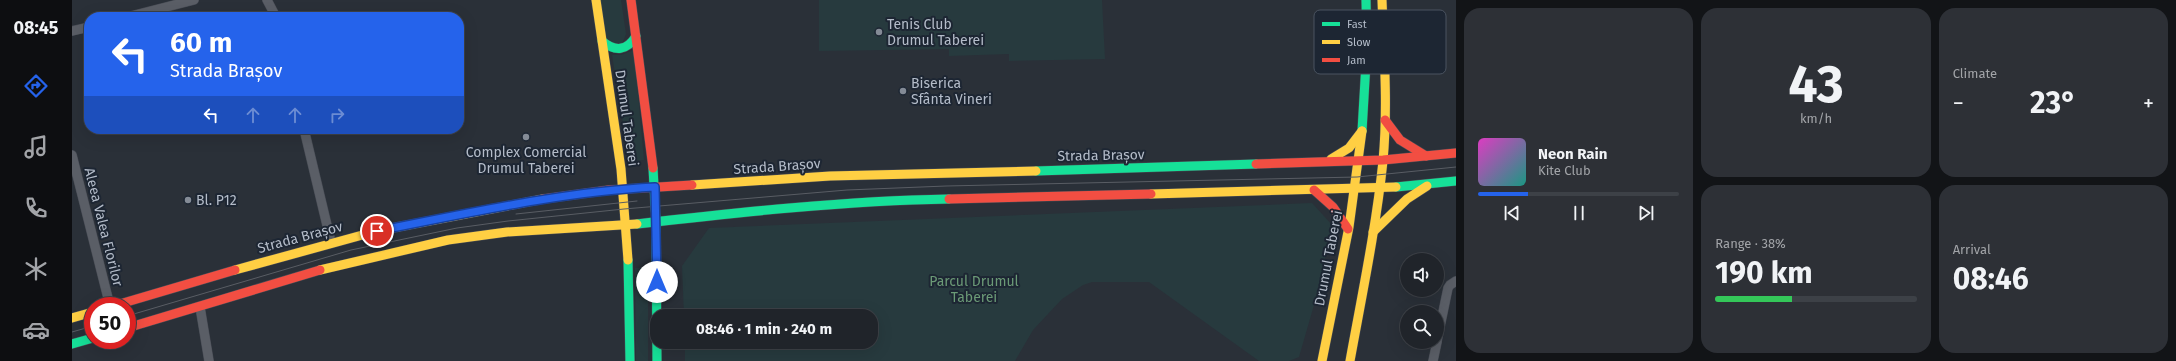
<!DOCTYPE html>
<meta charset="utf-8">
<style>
:root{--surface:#20242a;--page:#2d3036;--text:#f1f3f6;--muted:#a2a4a8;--line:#3d4147;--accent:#2563eb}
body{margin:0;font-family:"Fira Sans",sans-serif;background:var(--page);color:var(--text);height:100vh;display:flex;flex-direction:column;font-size:15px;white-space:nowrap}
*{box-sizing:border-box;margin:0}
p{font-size:13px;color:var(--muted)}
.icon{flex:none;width:22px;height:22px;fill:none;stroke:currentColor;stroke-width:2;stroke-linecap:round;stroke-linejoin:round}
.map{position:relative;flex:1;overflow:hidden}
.details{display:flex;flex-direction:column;gap:8px;padding:8px;background:#121417;width:720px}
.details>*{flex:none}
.guide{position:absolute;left:12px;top:12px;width:380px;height:122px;border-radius:16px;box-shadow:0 4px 16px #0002,0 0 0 1px var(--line);background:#2563eb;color:#fff;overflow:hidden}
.fabs{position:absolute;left:1328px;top:253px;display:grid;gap:8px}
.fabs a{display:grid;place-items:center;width:44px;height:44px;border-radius:50%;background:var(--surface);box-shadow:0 4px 16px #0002,0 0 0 1px var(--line);font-size:20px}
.speed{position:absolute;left:12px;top:297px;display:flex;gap:8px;font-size:20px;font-weight:700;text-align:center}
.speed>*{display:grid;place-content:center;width:52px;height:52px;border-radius:50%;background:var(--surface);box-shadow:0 4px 16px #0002,0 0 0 1px var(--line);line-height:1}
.speed .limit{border:6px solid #d22;background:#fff;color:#111}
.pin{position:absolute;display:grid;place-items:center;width:34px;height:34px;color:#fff;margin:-17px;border:2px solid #fff;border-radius:50%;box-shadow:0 1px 4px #0007}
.me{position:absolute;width:44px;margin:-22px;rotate:0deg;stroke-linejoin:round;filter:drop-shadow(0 0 3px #0008)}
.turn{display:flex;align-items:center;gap:14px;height:84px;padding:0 20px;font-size:18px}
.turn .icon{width:52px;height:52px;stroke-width:2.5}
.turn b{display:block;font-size:28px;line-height:34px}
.lanes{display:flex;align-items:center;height:38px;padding:0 20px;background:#0003;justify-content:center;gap:20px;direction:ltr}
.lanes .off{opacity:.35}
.big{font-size:30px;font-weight:700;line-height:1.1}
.details .tile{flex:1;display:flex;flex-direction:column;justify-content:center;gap:6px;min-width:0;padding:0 14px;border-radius:16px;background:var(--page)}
.details .dial{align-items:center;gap:0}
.dial b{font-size:52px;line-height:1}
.song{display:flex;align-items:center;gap:12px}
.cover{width:48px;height:48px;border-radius:6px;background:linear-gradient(135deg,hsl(310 70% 55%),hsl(170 70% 35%))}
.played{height:4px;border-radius:2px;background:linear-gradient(90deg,var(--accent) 25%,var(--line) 25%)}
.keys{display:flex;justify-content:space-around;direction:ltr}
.heat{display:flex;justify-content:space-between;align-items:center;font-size:22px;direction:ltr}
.charge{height:6px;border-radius:3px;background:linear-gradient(90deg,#34c759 38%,var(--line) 0)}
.details .tiles{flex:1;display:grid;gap:8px;grid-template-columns:repeat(3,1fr)}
.tile:first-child{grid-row:span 2}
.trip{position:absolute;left:578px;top:309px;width:228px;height:40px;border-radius:16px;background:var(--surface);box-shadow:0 4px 16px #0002,0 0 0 1px var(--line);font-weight:700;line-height:40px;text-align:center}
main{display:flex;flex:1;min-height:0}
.menu{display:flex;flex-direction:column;width:72px;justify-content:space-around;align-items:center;background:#0d0e11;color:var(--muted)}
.menu .icon{width:28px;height:28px}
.menu .active{color:var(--accent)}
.menu b{font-size:18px;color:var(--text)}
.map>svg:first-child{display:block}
.green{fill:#273a3e}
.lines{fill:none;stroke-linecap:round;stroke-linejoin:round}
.street-casing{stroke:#484c55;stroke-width:10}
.fast-casing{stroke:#484c55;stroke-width:10}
.slow-casing{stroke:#484c55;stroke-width:10}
.jam-casing{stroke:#484c55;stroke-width:10}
.street{stroke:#5a5e66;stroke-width:9}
.fast{stroke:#16e098;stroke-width:9}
.slow{stroke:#ffcf43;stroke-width:9}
.jam{stroke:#f24e42;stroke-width:9}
.tram{stroke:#595d64;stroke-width:1}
.route-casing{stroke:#184099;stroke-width:10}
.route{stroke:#2563eb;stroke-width:7}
.poi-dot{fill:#848b96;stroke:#1d2633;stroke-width:1.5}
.labels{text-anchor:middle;stroke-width:4;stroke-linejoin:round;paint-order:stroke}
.poi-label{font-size:14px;fill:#b4bcc9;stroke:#1d2633;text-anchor:start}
.street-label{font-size:14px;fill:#b4bcc9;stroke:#1d2633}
.park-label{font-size:14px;fill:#6b9a76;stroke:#1d2633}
.key{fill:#1d2633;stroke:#4a5360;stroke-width:1}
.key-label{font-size:11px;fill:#b4bcc9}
</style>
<main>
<nav class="menu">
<b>08:45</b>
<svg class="icon active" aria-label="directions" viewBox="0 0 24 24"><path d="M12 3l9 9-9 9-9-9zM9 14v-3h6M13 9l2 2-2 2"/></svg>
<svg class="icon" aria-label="music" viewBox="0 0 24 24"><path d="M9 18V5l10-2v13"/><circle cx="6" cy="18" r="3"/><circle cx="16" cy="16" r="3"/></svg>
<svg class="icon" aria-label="phone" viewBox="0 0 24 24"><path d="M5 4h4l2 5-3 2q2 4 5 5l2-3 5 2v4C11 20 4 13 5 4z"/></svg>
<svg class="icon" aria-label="climate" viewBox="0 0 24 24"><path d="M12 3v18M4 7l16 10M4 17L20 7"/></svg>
<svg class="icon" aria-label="car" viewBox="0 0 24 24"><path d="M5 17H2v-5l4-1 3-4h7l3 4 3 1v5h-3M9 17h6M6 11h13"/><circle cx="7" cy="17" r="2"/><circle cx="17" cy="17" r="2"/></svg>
</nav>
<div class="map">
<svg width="1384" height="361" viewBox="0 0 1384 361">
<rect width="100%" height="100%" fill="#2a3038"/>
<g class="green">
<path d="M528,0h21l5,34 -4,10 -5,1 -10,-6z"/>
<path d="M747,0h283l3,59 -96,2v-7l-60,2v-7l-130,2z"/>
<path d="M562,50l10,110 -15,1 -17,-106h9z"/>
<path d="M1240,203l21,23 -19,79 -15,52 -10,4h-30l-110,-79h-57l-9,3 -21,14 -29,31 -18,31h-330v-19h186v-26h-187l-2,-50 27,-38z"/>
<path d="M563,268h13v93h-12z"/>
</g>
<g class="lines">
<g class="street-casing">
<g id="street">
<path d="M195,0l9,17"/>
<path d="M55,17l67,-17"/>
<path d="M0,31l17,-4"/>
<path d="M232,129l27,113"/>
<path d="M0,155l38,151"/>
<path d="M128,307l9,54"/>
<path d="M1365,341l11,-53 2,-3 6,-4"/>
<path d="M1361,361l4,-19"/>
</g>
</g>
<g class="fast-casing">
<g id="fast">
<path d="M530,41c13,11 25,10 34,-5"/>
<path d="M1290,131l5,-85 -1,-46"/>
<path d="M581,168l3,54 1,139"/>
<path d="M964,171l220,-7"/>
<path d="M1324,187l60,-6"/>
<path d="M565,224c104,-12 207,-23 312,-25"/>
<path d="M556,260l2,101"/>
<path d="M0,344l21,-6"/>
</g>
</g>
<g class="slow-casing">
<g id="slow">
<path d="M524,0l25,169 7,91"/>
<path d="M1259,159l18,-11 13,-17"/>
<path d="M620,185l138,-9 206,-5"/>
<path d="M1079,194l245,-7"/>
<path d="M1301,232l34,-33 20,-13"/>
<path d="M163,270l142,-39 166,-32"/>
<path d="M248,270l128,-30 59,-8 130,-8"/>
<path d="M0,318l21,-6"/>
<path d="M1250,361l27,-134 13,-96"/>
<path d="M1278,361c12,-66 26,-133 33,-200 5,-54 1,-108 -1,-161"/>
</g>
</g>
<g class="jam-casing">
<g id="jam">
<path d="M559,0l22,168"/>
<path d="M1313,120l15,20 26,16"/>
<path d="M1184,164l127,-4 73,-7"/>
<path d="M1242,190l19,17 15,22"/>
<path d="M471,199l66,-9 83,-5"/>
<path d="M877,199l202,-5"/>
<path d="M41,306l122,-36"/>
<path d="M55,328l193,-58"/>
</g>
</g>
<use href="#street" class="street"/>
<use href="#fast" class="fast"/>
<use href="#slow" class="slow"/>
<use href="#jam" class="jam"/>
<g class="tram">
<path d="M444,214l121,-13"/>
<path d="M55,316l224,-66 106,-22 51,-7 116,-12 223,-19 99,-4 411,-9 99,-10"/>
<path d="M0,332l21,-6"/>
</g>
</g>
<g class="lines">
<g class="route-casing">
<path id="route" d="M305,231c92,-18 184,-39 278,-44l2,95"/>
</g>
<use href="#route" class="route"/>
</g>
<g class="poi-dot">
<circle cx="807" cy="32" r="4"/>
<circle cx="831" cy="91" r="4"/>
<circle cx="454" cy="137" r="4"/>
<circle cx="116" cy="200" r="4"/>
</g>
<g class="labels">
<g class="poi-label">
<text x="815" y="29">Tenis Club<tspan x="815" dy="16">Drumul Taberei</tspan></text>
<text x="839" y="88">Biserica<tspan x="839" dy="16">Sfânta Vineri</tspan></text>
<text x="454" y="157" text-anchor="middle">Complex Comercial<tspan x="454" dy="16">Drumul Taberei</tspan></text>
<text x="124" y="205">Bl. P12</text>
</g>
<g class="street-label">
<text transform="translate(555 118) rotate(82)" y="5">Drumul Taberei</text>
<text transform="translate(1029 155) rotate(-1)" y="5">Strada Brașov</text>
<text transform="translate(705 166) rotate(-4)" y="5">Strada Brașov</text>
<text transform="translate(32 227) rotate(76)" y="5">Aleea Valea Florilor</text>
<text transform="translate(228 237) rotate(-15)" y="5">Strada Brașov</text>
<text transform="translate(1256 258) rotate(-79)" y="5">Drumul Taberei</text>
</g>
<g class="park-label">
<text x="902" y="286">Parcul Drumul<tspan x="902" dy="16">Taberei</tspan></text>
</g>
</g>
<rect x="1242" y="10" width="132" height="64" rx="6" class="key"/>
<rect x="1250" y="22" width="18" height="4" fill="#16e098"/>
<rect x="1250" y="40" width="18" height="4" fill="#ffcf43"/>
<rect x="1250" y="58" width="18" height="4" fill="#f24e42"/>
<g class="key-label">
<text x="1275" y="28">Fast</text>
<text x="1275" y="46">Slow</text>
<text x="1275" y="64">Jam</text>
</g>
</svg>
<div class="fabs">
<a><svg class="icon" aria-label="sound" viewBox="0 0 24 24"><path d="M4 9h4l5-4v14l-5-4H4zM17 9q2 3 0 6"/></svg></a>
<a><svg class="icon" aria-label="search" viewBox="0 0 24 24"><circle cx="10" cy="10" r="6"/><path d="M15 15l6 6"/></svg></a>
</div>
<div class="speed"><div class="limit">50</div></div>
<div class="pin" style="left:305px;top:231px;background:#d93025"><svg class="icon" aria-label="arrive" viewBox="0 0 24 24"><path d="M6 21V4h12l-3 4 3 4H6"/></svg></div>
<svg class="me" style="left:585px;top:282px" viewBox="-20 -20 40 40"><circle r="19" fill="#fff"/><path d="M0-13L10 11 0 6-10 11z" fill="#2563eb"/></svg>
<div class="trip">08:46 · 1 min · 240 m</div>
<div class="guide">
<div class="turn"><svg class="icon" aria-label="left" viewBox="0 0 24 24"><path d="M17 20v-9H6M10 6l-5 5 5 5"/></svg><div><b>60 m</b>Strada Brașov</div></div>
<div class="lanes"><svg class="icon" aria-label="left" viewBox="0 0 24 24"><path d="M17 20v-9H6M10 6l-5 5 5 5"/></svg><svg class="icon off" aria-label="ahead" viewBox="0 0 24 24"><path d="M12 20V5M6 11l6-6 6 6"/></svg><svg class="icon off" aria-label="ahead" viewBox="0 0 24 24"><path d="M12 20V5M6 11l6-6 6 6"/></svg><svg class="icon off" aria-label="right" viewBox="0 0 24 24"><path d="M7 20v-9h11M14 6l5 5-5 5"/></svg></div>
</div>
</div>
<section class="details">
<div class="tiles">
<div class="tile">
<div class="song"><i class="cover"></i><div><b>Neon Rain</b><p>Kite Club</p></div></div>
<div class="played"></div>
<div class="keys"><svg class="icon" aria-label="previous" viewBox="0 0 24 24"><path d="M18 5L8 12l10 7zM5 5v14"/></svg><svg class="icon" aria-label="pause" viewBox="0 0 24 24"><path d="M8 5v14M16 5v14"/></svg><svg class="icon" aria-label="next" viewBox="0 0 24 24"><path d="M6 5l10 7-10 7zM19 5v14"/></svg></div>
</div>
<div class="tile dial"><b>43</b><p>km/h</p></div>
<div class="tile"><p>Climate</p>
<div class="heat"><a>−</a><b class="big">23°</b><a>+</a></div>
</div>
<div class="tile"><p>Range · 38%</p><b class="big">190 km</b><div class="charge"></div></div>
<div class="tile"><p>Arrival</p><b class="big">08:46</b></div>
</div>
</section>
</main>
